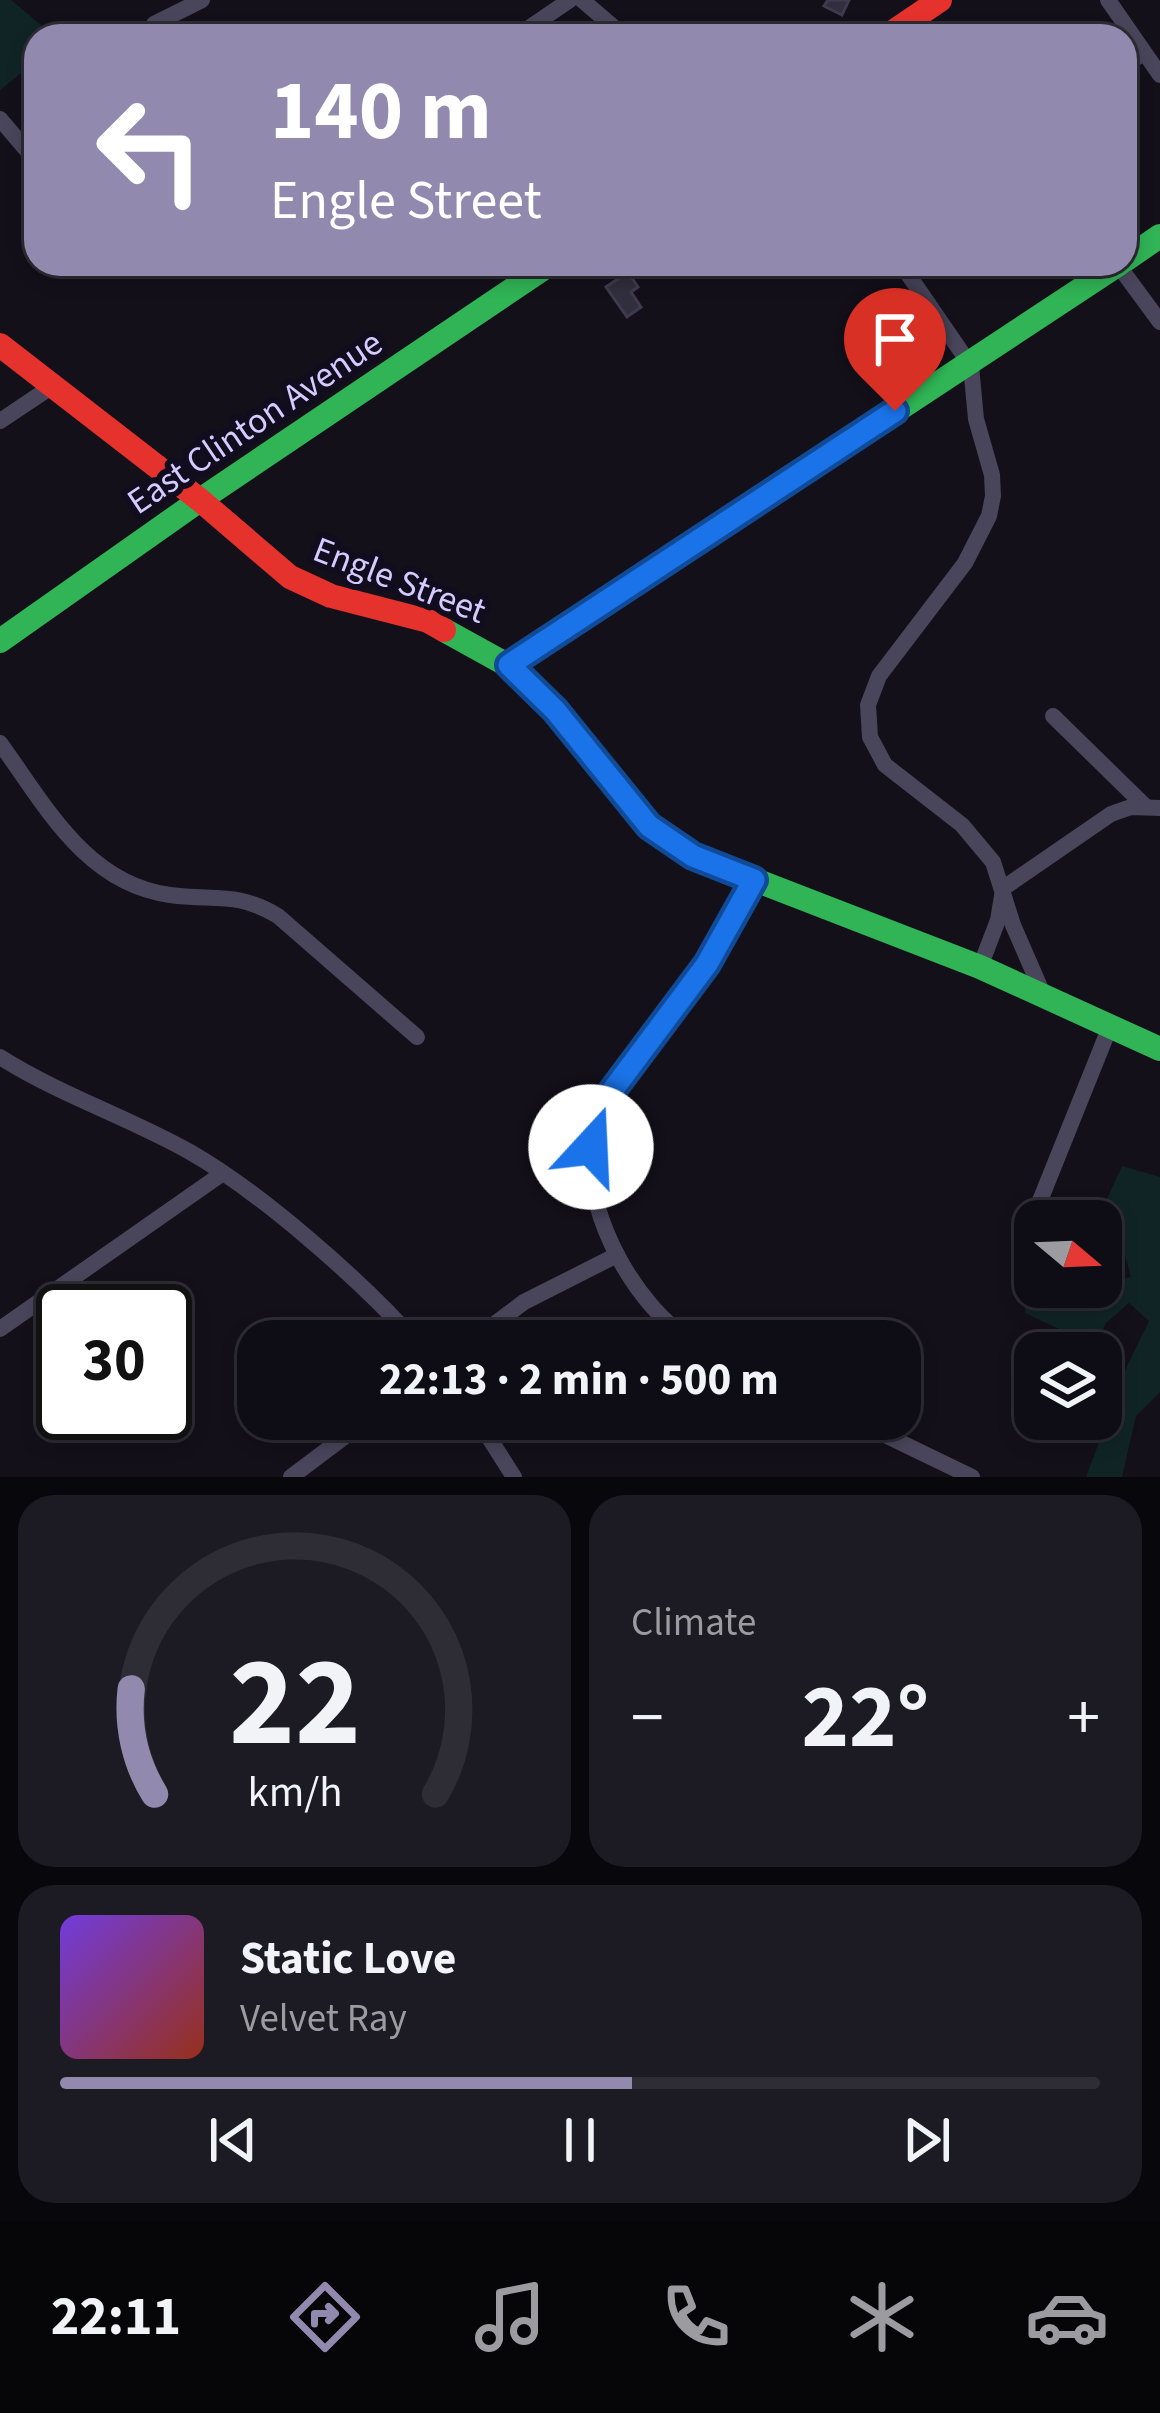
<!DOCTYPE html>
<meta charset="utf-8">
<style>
:root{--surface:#0e0c14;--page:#1c1a22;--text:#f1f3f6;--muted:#9b9ba0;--line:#2e2c34;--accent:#918aae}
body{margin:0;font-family:"Source Sans 3",sans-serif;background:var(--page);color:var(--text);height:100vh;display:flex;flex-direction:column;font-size:45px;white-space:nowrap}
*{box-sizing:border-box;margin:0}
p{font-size:39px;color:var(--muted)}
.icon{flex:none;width:66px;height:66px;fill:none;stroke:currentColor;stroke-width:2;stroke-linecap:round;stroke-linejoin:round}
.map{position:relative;height:1477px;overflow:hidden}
.side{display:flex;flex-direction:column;gap:18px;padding:18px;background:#08070b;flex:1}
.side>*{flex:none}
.guide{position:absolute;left:24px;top:24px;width:1113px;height:252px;border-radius:36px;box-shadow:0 6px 18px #0003,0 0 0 3px var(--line);background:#918aae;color:#fff;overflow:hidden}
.needle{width:78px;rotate:109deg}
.controls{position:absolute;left:1014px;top:1200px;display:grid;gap:24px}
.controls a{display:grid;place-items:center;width:108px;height:108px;border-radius:24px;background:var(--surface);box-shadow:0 6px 18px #0003,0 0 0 3px var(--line);font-size:60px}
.speed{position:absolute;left:36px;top:1284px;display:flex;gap:24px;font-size:60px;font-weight:700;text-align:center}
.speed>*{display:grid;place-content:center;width:156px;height:156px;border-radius:50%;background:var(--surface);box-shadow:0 6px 18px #0003,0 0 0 3px var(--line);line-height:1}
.speed .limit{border:6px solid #111;border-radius:18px;background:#fff;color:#111}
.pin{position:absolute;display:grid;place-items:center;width:102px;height:102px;color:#fff;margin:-123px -51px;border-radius:50% 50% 50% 0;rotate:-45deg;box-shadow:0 0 12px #0007}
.pin .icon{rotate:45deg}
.me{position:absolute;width:132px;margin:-66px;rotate:20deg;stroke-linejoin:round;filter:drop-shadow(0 0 9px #0008)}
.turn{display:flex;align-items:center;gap:42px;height:252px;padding:0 48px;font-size:54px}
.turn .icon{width:156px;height:156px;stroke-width:2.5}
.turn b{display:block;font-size:84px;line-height:102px}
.big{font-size:90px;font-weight:700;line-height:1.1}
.side .card{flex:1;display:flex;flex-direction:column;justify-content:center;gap:18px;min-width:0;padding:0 42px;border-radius:36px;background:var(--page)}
.side .dial{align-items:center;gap:0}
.dial svg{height:312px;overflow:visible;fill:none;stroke:var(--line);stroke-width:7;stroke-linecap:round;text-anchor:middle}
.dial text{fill:var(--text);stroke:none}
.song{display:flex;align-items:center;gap:36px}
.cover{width:144px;height:144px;border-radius:18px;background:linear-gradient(135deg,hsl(260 70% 55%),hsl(10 70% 35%))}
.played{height:12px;border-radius:6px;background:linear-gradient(90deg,var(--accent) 55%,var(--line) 55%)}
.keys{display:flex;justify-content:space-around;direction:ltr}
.heat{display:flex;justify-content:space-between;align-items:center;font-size:66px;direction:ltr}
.side .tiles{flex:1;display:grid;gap:18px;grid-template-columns:1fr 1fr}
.card:last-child{grid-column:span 2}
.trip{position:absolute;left:237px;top:1320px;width:684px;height:120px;border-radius:36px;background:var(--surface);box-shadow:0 6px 18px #0003,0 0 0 3px var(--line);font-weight:700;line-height:120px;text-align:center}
.tab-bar{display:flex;height:192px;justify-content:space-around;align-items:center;background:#060508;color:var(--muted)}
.tab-bar .icon{width:84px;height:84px}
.tab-bar .on{color:var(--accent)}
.tab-bar b{font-size:54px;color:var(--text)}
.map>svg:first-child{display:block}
.green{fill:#102426}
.building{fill:#312e3d;stroke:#403a4e;stroke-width:3}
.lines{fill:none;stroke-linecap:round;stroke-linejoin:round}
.lane{stroke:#49455b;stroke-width:9}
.street{stroke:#49455b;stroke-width:16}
.fast{stroke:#30b455;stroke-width:24}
.jam{stroke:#e5322d;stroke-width:24}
.route-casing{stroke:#114b97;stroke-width:30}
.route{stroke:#1a73e8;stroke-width:21}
.labels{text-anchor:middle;stroke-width:12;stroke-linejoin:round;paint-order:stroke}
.street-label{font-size:36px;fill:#d5cbfe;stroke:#110c1e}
</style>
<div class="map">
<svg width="1160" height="1477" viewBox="0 0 1160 1477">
<rect width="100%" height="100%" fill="#13101a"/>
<g class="green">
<path d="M0,0h11l43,36h-18v25l-36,29z"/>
<path d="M1122,1166l38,11v215l-24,24 -14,61h-36l42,-113 21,-43 -20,-18 -23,20 -11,23 -70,-33 7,-62 3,1v35h66v-16l15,8 15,-2 -8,-29 -22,-10v-17h-4z"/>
</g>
<g class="building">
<path d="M828,0h21l-7,15 -18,-9z"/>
<path d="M628,272l10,15 -7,5 10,15 -14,10 -21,-30z"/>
</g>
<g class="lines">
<path class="lane" d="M1125,70l20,-14"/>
<g class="street">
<path d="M582,0l42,36"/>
<path d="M1108,0l52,75"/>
<path d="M154,24l48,-24"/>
<path d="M517,36l53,-36"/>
<path d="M0,119l36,42"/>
<path d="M901,264l70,102 5,53 16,56 1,21 -4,20 -24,47 -86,113 -11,29 2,32 15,28 77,60 31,37 20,63 30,69"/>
<path d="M1118,265l42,57"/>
<path d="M0,421l51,-34"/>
<path d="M1053,716l92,90"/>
<path d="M0,743c45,62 86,141 170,152 43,6 67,-4 108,21l139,121"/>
<path d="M1002,889l109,-75 20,-7 29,1"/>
<path d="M980,967l18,-47 4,-24"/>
<path d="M0,1057c60,38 128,60 190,95 70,40 171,128 225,189"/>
<path d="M1023,1243l88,-219"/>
<path d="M0,1329l223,-156"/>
<path d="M472,1341l52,-39 93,-47"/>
<path d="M692,1341c-55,-33 -106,-124 -101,-189 1,-23 10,-42 21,-61l95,-127 48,-84"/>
<path d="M477,1419l37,58"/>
<path d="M852,1419l120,58"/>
<path d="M291,1477l77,-58"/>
</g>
<g class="fast">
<path d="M1125,260l35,-24"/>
<path d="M444,630l65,36 46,44 94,116 44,30 287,111 180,82"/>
<path d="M0,641l200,-141 350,-236"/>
<path d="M509,666l610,-402"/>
</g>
<g class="jam">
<path d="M887,36l53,-36"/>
<path d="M0,345l200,155 90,77 41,19 97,25 16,9"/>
</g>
</g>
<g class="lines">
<g class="route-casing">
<path id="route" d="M591,1147l10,-38 11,-18 95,-127 47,-84 -61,-24 -44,-30 -94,-116 -46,-45 386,-254"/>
</g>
<use href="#route" class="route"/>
</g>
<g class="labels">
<g class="street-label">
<text transform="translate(254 421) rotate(-34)" y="13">East Clinton Avenue</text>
<text transform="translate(400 579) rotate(21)" y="13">Engle Street</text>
</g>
</g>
</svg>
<div class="controls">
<a><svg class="needle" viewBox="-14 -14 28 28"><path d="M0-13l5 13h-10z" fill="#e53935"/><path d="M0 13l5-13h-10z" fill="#9b9ba0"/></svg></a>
<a><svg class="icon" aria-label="layers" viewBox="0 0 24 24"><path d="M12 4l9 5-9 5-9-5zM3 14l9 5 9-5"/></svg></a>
</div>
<div class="speed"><div class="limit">30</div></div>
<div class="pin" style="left:895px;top:411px;background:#d93025"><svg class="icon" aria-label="arrive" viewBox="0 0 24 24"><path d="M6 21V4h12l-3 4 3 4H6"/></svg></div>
<svg class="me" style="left:591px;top:1147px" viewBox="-20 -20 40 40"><circle r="19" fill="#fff"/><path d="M0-13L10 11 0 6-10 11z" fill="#1a73e8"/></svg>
<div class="trip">22:13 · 2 min · 500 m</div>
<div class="guide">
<div class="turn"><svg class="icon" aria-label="left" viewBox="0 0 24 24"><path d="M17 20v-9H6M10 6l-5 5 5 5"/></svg><div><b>140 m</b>Engle Street</div></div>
</div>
</div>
<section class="side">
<div class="tiles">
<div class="card dial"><svg viewBox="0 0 100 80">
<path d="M14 69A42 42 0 1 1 86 69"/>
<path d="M14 69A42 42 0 0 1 8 42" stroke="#918aae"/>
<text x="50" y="56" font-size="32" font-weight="700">22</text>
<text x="50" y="72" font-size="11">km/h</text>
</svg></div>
<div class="card"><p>Climate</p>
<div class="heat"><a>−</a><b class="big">22°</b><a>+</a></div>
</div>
<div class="card">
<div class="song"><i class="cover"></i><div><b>Static Love</b><p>Velvet Ray</p></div></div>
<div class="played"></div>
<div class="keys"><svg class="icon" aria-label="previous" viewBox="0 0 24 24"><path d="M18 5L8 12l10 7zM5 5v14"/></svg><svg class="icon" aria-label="pause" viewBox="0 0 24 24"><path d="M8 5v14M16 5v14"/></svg><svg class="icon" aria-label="next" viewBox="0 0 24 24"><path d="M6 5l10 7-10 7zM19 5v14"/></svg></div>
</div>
</div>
</section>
<nav class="tab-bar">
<b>22:11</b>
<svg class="icon on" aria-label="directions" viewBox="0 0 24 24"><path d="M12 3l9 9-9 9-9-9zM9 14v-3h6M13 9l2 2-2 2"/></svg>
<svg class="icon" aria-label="music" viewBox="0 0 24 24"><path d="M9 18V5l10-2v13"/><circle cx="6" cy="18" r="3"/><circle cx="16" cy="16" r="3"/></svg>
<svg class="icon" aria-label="phone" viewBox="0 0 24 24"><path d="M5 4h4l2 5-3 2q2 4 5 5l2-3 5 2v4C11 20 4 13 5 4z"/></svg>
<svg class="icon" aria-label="climate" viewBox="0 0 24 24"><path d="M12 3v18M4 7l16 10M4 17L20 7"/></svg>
<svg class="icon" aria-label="car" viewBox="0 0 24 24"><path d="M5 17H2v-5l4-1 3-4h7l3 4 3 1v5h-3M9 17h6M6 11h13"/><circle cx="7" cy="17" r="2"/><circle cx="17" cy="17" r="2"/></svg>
</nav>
